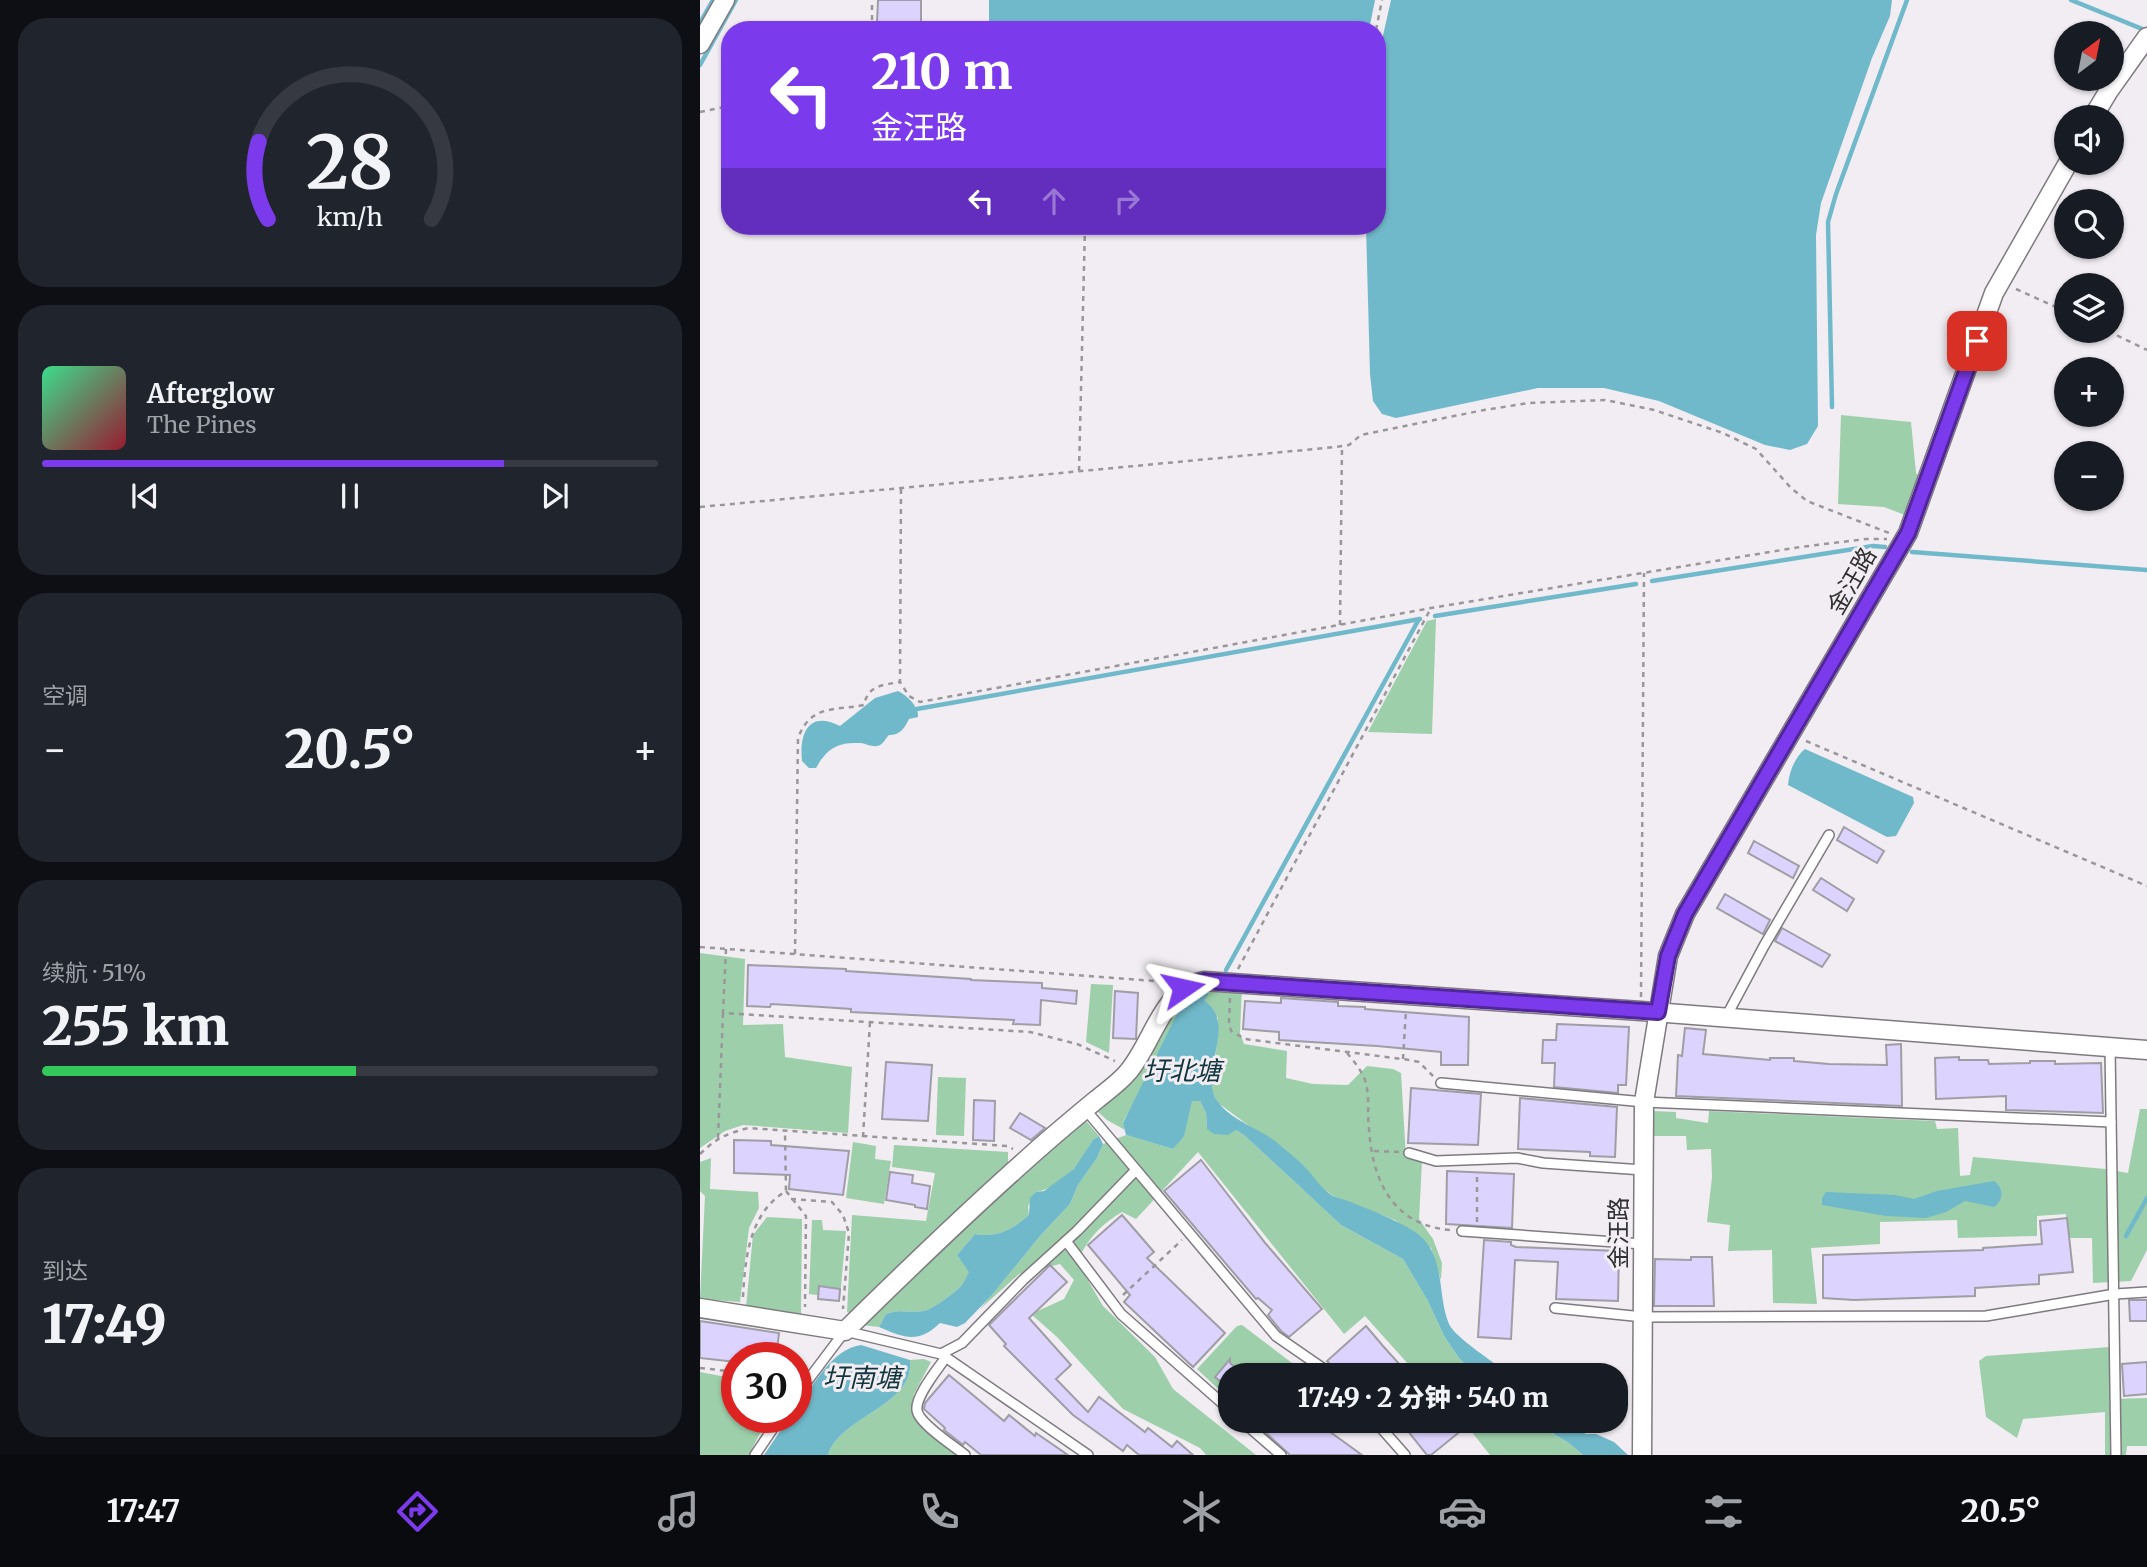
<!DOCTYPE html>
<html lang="zh">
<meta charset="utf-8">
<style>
:root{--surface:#171b24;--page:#20242c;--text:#f1f3f6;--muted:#9ea1a6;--line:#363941;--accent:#7c3aed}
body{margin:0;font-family:Merriweather,"Noto Sans SC",serif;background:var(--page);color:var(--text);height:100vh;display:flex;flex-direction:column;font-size:26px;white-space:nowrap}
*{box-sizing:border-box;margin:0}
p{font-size:23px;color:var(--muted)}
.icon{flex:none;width:38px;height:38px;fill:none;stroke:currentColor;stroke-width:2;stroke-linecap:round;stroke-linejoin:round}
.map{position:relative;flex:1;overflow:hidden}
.details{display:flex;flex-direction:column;gap:18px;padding:18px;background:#0d0f14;width:700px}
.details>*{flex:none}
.banner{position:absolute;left:21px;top:21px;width:665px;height:214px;border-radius:28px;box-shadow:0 2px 5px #0004;background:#7c3aed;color:#fff;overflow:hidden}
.needle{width:46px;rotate:32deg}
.controls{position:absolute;left:1354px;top:21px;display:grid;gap:14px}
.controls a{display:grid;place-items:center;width:70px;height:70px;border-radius:50%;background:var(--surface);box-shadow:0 2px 5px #0004;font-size:35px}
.speed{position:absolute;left:21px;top:1342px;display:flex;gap:14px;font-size:35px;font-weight:700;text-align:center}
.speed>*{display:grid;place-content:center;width:91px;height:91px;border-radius:50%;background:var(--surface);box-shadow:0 2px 5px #0004;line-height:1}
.speed .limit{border:10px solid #d22;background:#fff;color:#111}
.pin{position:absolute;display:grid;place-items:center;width:60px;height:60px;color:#fff;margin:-30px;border-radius:14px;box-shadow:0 4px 10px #0006}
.me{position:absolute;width:77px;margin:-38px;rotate:79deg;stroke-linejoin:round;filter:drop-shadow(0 0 5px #0008)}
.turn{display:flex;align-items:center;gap:24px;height:147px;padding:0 35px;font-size:32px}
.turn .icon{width:91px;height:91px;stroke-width:2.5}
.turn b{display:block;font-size:49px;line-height:60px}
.lanes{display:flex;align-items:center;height:66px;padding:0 35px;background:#0003;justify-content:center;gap:35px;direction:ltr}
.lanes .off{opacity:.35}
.big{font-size:52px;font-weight:800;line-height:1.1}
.details .card{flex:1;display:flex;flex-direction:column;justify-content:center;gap:10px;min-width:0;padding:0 24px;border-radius:28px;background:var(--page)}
.details .dial{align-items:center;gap:0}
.dial svg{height:182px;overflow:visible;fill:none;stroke:var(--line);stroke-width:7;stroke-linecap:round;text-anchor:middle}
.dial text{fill:var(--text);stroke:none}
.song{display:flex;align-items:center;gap:21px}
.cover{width:84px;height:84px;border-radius:10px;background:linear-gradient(135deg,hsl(150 70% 55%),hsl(350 70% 35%))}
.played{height:7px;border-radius:4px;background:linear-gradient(90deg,var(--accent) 75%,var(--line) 75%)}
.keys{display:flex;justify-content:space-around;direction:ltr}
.heat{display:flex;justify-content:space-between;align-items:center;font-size:38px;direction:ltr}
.charge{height:10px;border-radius:5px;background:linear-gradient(90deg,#34c759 51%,var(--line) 0)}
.trip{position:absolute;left:518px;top:1363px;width:410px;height:70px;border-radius:28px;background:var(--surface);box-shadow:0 2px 5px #0004;font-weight:800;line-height:70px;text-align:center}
.menu{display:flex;height:112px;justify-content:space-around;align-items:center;background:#090b0e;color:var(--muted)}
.menu .icon{width:49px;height:49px}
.menu .selected{color:var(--accent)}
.menu b{font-size:32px;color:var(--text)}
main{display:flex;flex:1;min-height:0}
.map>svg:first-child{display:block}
.green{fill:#9dcfaa}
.water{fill:#70b9ca}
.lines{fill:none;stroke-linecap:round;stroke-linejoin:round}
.stream{stroke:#70b9ca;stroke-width:4.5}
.building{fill:#ddd3ff;stroke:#9f9ea4;stroke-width:2}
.service-casing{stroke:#7e7a7f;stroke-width:12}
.minor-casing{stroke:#7e7a7f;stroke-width:21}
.path{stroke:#9a979b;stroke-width:2.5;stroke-dasharray:5 5;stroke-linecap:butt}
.service{stroke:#fff;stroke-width:9}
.minor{stroke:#fff;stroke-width:18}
.route-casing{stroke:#51269a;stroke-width:18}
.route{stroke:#7c3aed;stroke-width:12}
.labels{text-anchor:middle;stroke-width:6;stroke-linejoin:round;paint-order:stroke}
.street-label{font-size:24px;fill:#313032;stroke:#f1edf2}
.water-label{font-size:26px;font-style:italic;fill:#11353d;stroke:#f1edf2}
</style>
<main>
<section class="details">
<div class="card dial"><svg viewBox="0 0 100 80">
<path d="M14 69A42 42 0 1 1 86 69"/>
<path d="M14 69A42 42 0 0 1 10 35" stroke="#7c3aed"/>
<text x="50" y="56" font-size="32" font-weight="700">28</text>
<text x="50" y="72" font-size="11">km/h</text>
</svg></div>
<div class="card">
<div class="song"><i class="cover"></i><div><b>Afterglow</b><p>The Pines</p></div></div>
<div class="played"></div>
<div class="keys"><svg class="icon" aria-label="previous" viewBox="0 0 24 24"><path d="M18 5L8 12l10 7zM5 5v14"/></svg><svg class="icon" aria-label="pause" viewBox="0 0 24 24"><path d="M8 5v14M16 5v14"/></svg><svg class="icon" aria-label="next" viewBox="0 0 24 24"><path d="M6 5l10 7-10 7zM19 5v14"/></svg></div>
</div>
<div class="card"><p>空调</p>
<div class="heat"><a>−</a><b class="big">20.5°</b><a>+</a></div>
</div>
<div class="card"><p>续航 · 51%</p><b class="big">255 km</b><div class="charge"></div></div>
<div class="card"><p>到达</p><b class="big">17:49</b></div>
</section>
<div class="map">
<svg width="1447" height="1455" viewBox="0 0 1447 1455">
<rect width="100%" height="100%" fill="#f1edf2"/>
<g class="green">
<path d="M1141,415l70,7 5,51 4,5 -15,37 -21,-8 -46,-3z"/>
<path d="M736,619l-4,115 -64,-2 59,-111z"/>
<path d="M0,953l45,6 -2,66 40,-1 2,33 67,10 -4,66 -105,-8 -18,6 -25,17z"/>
<path d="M391,984l22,1 -4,68 -23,-11z"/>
<path d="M499,986l43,1 -2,46 4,11 43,7 -1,27 27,6 35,1 19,-19 26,3 8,4 5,85 16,3 -3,58 14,20 9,24 -1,17 -10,-32 -36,-28 -60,-23 -14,-10 -17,-21 -86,-63 -7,-14 7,-53v-19l-63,40 -12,29 -20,36 2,8 -18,-10 -10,-9 80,-108z"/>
<path d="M238,1077l28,1 -2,58 -28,-1z"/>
<path d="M492,1101h8l6,12 1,16 29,1 8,5 97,90 62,34 25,42 16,35 15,22 17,17h-58l-53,-59 -21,18 -146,-182 -62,67 -14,-7c-22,13 -34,27 -45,50l26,44 52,51 18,32 83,66h-50l-6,-7 -77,-39 -66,-72 -26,-23 33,-15 10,-19 -14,-16 -41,10 -39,35 60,-73 30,-32 8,-19 19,-27 6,-14 23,-9 47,14z"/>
<path d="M1440,1109h7v141l-16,31 -38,2 -1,-45h-26v-24l-29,2v20l-79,2 -1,-18 -77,2v22l-69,4 6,56 -44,-1 -1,-53 -44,1 2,-26 -23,-3 5,-45 -1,-28 -24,1 -1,-14h-34v-25l24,1v6l32,5 1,-12 226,10 2,8 21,-1 2,48 10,-1 3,-18 132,12 23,4z"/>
<path d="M387,1122l12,14c-9,5 -11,14 -17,23 -8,13 -30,31 -46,33l-8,14 1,9c-16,14 -32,23 -54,19l-18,21 13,17c-3,4 -6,10 -9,14 -5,6 -30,24 -37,25 -14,2 -25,-2 -38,3l-7,13 -17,-2 81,-83 137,-119z"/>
<path d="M153,1142l23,4 -1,13 16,2 -7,43 -38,-6z"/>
<path d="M194,1145l114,7v17l-152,146 -9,-3 5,-97 74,6 9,-48 -43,-6z"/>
<path d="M11,1158l-1,31 48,3 1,16 -10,20 -9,74 -40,-3 5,-103 -5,-5v-29z"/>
<path d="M67,1217l35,2 -1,95 -55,-7 7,-72z"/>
<path d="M112,1220h10l1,10 23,1 -6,67 -31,-4z"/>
<path d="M542,1325l50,38v7l-6,5 -56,1v24l-33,-31 40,-43z"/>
<path d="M1410,1347l2,52 35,-1v48h-20l-1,9h-21v-43l-82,7 -6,19 -31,-21 -7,-56 7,-5z"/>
<path d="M224,1359l7,3 -17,32 -2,17 12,16 31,28h-127c12,-39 87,-49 82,-95z"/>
<path d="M0,1372l37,7v39h36l-14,17 -10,20h-49z"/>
<path d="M763,1421h67l39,22 14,12h-93z"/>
</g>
<g class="water">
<path d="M289,0h386l-6,30h-380z"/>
<path d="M691,0h501l-2,16 -18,42 -51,145 -5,32 2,191 -11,18 -17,6 -25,-5 -106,-44 -55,-13h-66l-142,30 -14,-4 -9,-13 -3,-27 -4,-148h11v-164z"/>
<path d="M198,691c10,5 21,16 20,26l-9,2c-5,10 -9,16 -20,16 -4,4 -6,10 -12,11 -5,1 -11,-2 -16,-3 -23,-1 -34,5 -45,25h-7l-7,-7c-3,-28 7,-51 38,-35l35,-28z"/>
<path d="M1105,749l108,48 1,6 -18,33 -9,1 -99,-52c1,-13 7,-28 17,-36z"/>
<path d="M502,999c39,24 -6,74 16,103 13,18 40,26 57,39 9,8 20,16 28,24 11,11 17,23 30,31 4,2 10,3 15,5 20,8 55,21 71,34 27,22 18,61 30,89 7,15 47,39 61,51h-34l-17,-17 -15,-22 -16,-35 -25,-42 -62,-34 -97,-90 -8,-5 -8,5 -14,-1 -7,-5 -1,-16 -6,-12h-8l-8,35 -11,13 -47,-14 -3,-12 57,-115 8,-7z"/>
<path d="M399,1136l4,8 -6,14 -19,27 -8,19 -30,32 -49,60 -26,27 -8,4 -17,-4c-22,21 -35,15 -61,4l7,-13c13,-5 24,-1 38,-3 7,-1 32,-19 37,-25 3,-4 6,-10 8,-14l-12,-17 18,-21c22,4 38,-5 54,-19l1,-17 6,-6 8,-1 30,-22 19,-29z"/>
<path d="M1294,1181c10,7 10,19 0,26l-29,-6 -19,11 -20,6 -40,-2 -64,-11v-7l4,-6 69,3 19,4 23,-8z"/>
<path d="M161,1345l49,15c5,46 -70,56 -82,95h-64l25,-37h7v-10c18,-22 35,-59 65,-63z"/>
<path d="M831,1421h37l18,13h10l18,8 14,13h-45l-14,-12z"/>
</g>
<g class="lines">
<g class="stream">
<path d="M1371,0l76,31"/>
<path d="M0,23l13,-23"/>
<path d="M0,65l36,-65"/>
<path d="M1132,407l-4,-185 8,-28 71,-194"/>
<path d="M1212,552l235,18"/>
<path d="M952,581l221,-35 12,1"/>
<path d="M735,616l201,-32"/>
<path d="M217,709l503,-90"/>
<path d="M526,970l193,-351"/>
<path d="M502,999l4,-5"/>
<path d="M1426,1236l21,-38"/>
</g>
</g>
<g class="building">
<path d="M178,0h43v23l-44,-1z"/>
<path d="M1144,827l40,24 -7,12 -40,-23z"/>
<path d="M1054,841l45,25 -6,12 -45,-25z"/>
<path d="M1121,878l33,21 -7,12 -34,-21z"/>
<path d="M1025,894l45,26 -7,14 -46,-26z"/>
<path d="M1082,928l48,27 -8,12 -47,-26z"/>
<path d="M48,965l98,4v2l125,8v1l71,3v5l35,3 -1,13 -35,-4 -1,25 -27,-1 1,-4 -163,-8v-3l-29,-2 -51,-3 -1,3 -23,-1z"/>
<path d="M415,991l23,2 -2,46 -23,-1z"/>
<path d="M581,998l57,4v4l27,1v2l104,8 -1,48h-27v-13l-64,-6 -98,-6v-8l-36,-3 2,-28 36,2z"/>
<path d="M857,1024l72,3 -3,58h-8v8l-64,-6 1,-24h-13l1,-23h13z"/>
<path d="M985,1028l21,2 -3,24 67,6v-2h24v3l35,3 58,1 -1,-20 15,-1 1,62 -226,-10 2,-41 4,1z"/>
<path d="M1259,1057v3h29l1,4 41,-1v-2h25v3l46,-1 2,50 -97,-3v-14l-70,3 -1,-41z"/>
<path d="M186,1062l46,3 -4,56 -46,-2z"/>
<path d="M711,1088l70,6 -3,51 -70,-2z"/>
<path d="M820,1098l97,9 -2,50 -25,-1v-4l-72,-3z"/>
<path d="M274,1100l21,1 -1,40 -21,-1z"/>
<path d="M320,1113l25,15 -14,12 -21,-12z"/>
<path d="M34,1140l37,1v4l78,6 -6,44 -54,-6 1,-14 -56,-2z"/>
<path d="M501,1160l65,84 56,65 -33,28 -8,-6 -13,-16 4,-5 -14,-12 -2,1 -92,-108z"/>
<path d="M747,1171l67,3 -2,54 -66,-4z"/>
<path d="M190,1172l23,3 -1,8 18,3 -3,23 -12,-2v-2l-29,-5z"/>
<path d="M422,1215l32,37 -7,6 78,75 -32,34 -69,-65 6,-7 -42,-50z"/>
<path d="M1367,1218l6,54 -34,3v9l-64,4v8l-121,4 -31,-2v-43l160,-5v-2l59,-4 -2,-23z"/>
<path d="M784,1240l27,2v3l5,2 103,4 -1,50 -62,-2 2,-37 -43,-2 -4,79 -33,-2z"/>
<path d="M991,1257h21l2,49h-60l1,-47 36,1z"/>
<path d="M350,1265l17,17 -38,36 42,47 -15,14 32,33 11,-15 46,35 3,-4 24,19 5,-6 16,14h-54l-12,-10 -4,6 -50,-36 -69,-69 2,-2 -17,-19z"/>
<path d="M119,1286l21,3 -1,12 -21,-2z"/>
<path d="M1429,1300h18v21h-17z"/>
<path d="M0,1321l79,12 -3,25h-39l-1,4 -36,-4z"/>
<path d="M666,1326l17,20 27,30h-69l-14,-15z"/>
<path d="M530,1359v4l15,13h-15v13l-15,-12z"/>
<path d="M1447,1362v32l-23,2 -2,-32z"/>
<path d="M249,1375l55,46 5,-6 26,21 1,-3 32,22h-87l-16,-13 -2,3 -19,-15 1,-2 -21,-19 1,-6z"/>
<path d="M553,1421h62l47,34h-72z"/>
<path d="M700,1421h73l-42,34h-4z"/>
</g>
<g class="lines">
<g class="service-casing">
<g id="service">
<path d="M1026,1017l38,-71 65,-111"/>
<path d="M1410,1047l6,408"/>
<path d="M741,1083l203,19 467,20"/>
<path d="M385,1109l191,227 58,40"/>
<path d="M709,1153l27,8 81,-3 26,5 100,7"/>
<path d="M762,1231l181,13"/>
<path d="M366,1241l55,73 109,96"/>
<path d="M855,1308l88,9 343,-1 129,-22 32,-2"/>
<path d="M241,1354l21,-11 61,-63 54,-49 59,-61"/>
<path d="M246,1357c-8,12 -31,39 -29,53 1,13 37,36 48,45"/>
<path d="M96,1396l49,-65 96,23 147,101"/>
<path d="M542,1421l39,34"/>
<path d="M675,1421l30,34"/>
<path d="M55,1455l25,-37"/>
</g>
</g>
<g class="minor-casing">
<g id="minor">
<path d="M0,44l25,-44"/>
<path d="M1393,117l15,-25 39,-55"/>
<path d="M0,1308l145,23c60,-59 120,-117 182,-172 23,-21 46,-40 69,-59 11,-9 24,-18 32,-28 25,-29 34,-83 76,-91l437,30 506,39"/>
<path d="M942,1455l2,-353 24,-146 17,-42 223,-381 86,-240 74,-130"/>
</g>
</g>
<g class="path">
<path d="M172,30v-30"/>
<path d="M676,30l6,-30"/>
<path d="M0,112l30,-6"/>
<path d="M1316,289l51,23"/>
<path d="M1408,331l39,19"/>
<path d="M379,471l6,-245"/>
<path d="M201,489l-1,193 9,14 11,6 511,-94 369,-61 66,-8h21"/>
<path d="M0,507l636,-60 13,-2 12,-10 123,-25 45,-7 76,-3 49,10 69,23 33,16 35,39 16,13 82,32"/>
<path d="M640,625l2,-179"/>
<path d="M1106,741l341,145"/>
<path d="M0,947l468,35"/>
<path d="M26,949l-3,64 307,19 47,12 38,17"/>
<path d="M95,954l3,-216c13,-34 36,-27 66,-33 4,-20 19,-20 36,-23"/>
<path d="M538,969l193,-361"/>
<path d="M941,997l3,-424"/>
<path d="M530,998l-1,24 2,9 14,8 165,21 9,2 14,14"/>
<path d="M647,1053c7,8 14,17 18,27 5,15 2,32 4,48 3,54 25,98 82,102"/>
<path d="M703,1059l3,-49"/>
<path d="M163,1137l7,-115"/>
<path d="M18,1138l5,-125"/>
<path d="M674,1151l25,1"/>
<path d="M0,1154c18,-17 24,-19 48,-26l259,18 6,3"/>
<path d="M86,1191l20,25 -1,91"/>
<path d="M91,1199l41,3 11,13 6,18 -6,76"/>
<path d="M777,1222v-50"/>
<path d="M423,1295l59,-55"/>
<path d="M43,1297c2,-38 6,-84 43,-106l-1,-59"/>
<path d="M0,1368l37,4"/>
</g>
<use href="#service" class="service"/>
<use href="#minor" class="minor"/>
</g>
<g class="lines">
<g class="route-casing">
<path id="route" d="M483,988l7,-4 14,-3 454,31 10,-56 17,-42 223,-381 69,-192"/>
</g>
<use href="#route" class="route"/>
</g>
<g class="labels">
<g class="street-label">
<text transform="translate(1152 581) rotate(-60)" y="8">金汪路</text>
<text transform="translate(919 1233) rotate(-90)" y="8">金汪路</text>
</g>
<g class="water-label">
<text x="482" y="1080">圩北塘</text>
<text x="162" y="1387">圩南塘</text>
</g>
</g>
</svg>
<div class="controls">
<a><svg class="needle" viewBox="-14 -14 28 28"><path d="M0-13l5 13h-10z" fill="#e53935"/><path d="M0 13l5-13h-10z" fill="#9ea1a6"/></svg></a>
<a><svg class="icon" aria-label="sound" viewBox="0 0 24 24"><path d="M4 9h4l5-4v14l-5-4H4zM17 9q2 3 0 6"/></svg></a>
<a><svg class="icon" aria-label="search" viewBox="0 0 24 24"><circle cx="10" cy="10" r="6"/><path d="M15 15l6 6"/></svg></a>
<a><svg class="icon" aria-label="layers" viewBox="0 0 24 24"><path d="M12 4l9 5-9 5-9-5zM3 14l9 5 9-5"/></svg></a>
<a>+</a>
<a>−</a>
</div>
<div class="speed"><div class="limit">30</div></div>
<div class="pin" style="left:1277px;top:341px;background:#d93025"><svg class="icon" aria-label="arrive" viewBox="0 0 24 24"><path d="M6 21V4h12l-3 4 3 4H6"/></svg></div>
<svg class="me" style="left:483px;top:988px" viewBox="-20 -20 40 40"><path d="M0-17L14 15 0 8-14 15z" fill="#7c3aed" stroke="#fff" stroke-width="4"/></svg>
<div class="trip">17:49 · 2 分钟 · 540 m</div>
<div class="banner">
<div class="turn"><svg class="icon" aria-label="left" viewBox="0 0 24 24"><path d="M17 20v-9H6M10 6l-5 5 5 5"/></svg><div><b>210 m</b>金汪路</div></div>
<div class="lanes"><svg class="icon" aria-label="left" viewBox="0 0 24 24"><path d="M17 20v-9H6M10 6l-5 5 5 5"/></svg><svg class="icon off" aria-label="ahead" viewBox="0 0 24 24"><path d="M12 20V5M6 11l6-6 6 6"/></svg><svg class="icon off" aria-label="right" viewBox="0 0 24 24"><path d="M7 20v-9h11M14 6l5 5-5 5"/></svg></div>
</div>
</div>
</main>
<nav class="menu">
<b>17:47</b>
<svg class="icon selected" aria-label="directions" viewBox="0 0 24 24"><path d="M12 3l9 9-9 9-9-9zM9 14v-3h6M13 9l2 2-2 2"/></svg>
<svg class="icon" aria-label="music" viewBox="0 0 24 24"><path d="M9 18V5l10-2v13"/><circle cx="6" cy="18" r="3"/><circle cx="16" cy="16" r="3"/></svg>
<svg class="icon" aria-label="phone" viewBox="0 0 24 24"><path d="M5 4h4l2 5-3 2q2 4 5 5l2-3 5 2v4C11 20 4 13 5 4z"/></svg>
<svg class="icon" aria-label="climate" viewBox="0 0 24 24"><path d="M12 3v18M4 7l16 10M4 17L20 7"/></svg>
<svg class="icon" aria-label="car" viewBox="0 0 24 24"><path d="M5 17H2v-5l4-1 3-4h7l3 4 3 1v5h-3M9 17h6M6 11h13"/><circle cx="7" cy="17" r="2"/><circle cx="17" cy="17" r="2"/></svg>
<svg class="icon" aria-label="filters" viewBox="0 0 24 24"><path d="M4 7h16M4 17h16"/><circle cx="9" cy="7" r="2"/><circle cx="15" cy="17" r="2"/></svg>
<b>20.5°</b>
</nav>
